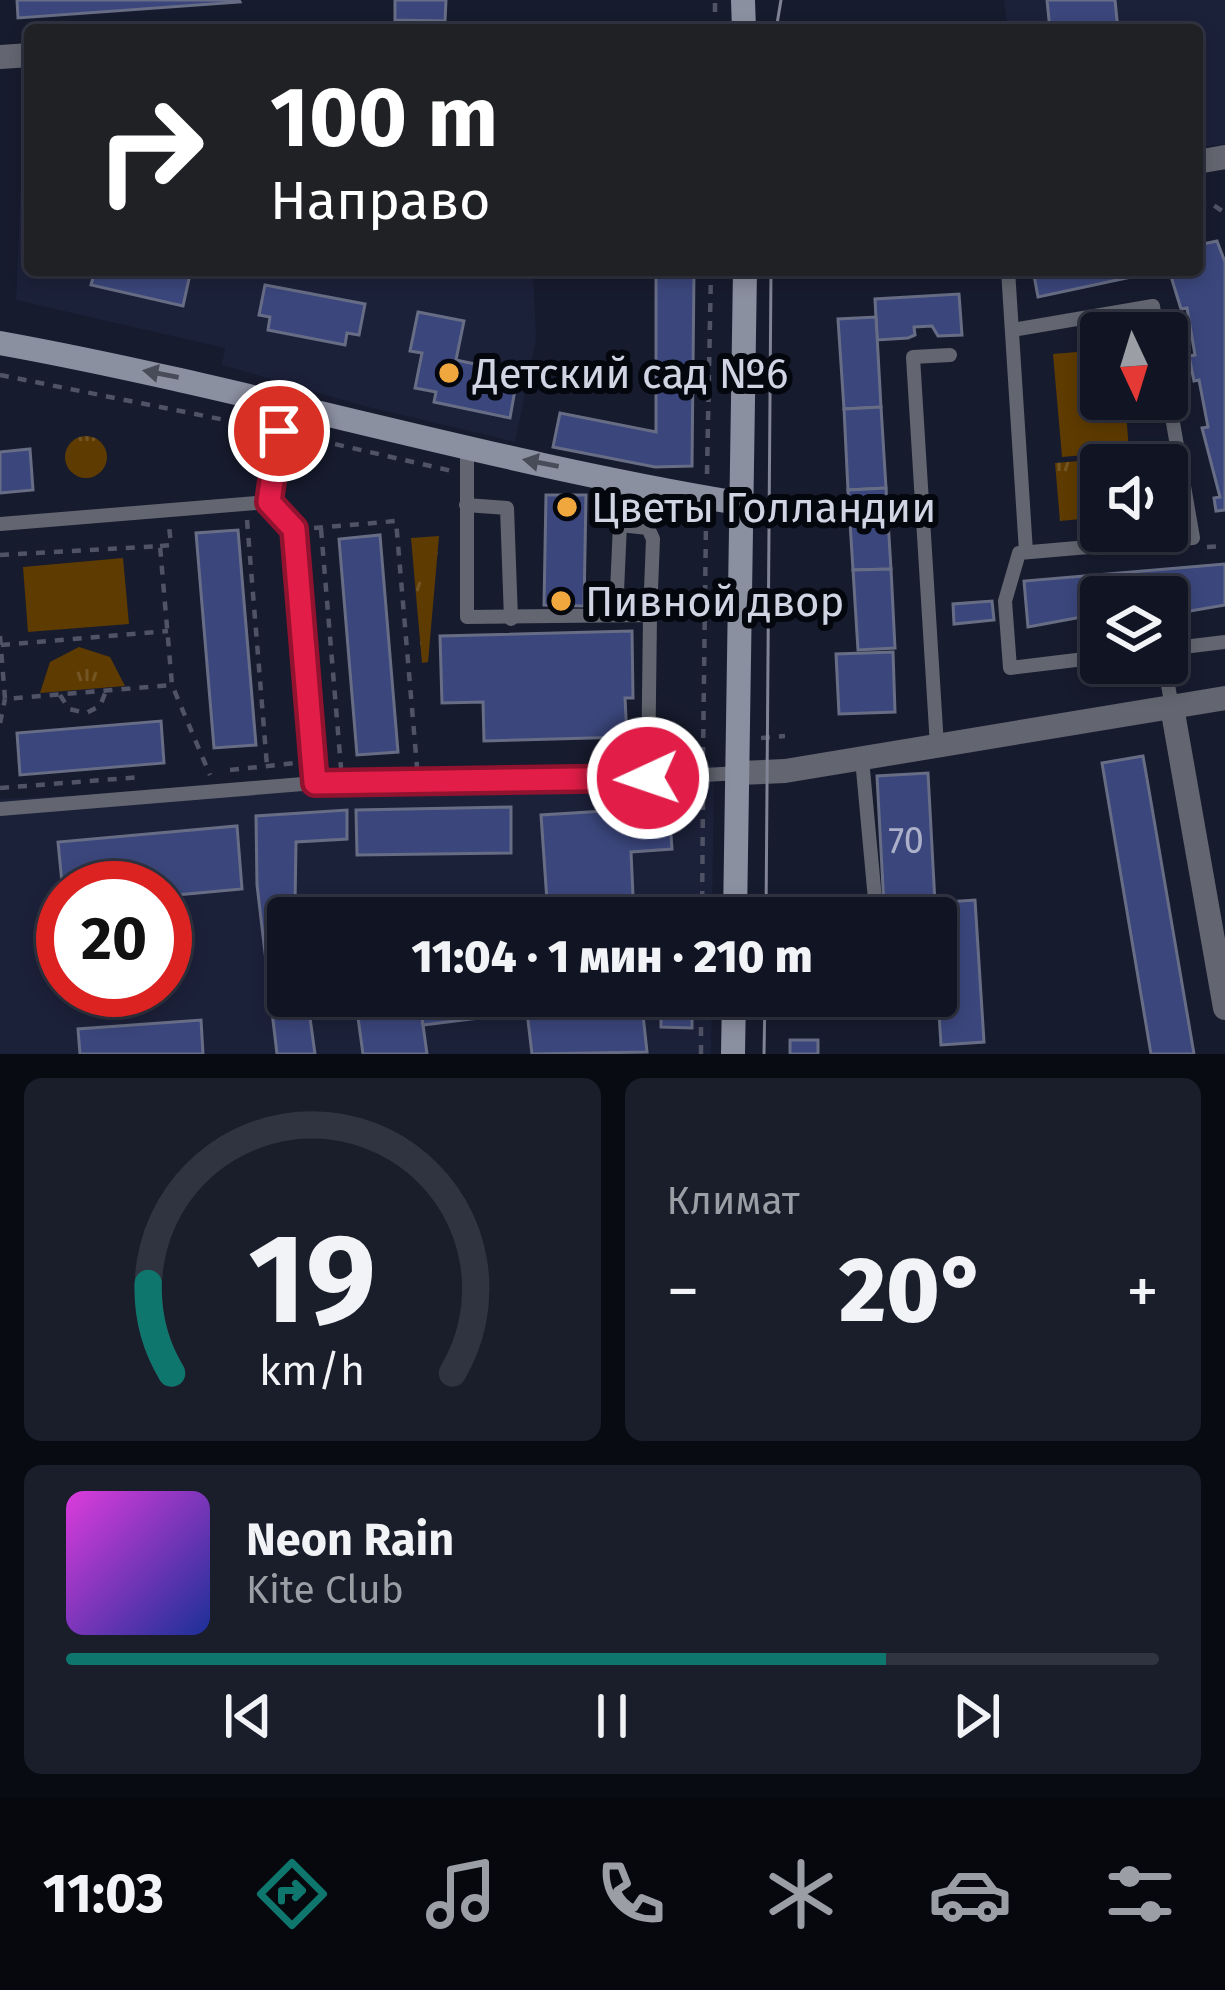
<!DOCTYPE html>
<html lang="ru">
<meta charset="utf-8">
<style>
:root{--surface:#111422;--page:#1a1d2a;--text:#f1f3f6;--muted:#9c9ea5;--line:#303340;--accent:#0f766e}
body{margin:0;font-family:"Fira Sans",sans-serif;background:var(--page);color:var(--text);height:100vh;display:flex;flex-direction:column;font-size:45px;white-space:nowrap}
*{box-sizing:border-box;margin:0}
p{font-size:39px;color:var(--muted)}
.icon{flex:none;width:66px;height:66px;fill:none;stroke:currentColor;stroke-width:2;stroke-linecap:round;stroke-linejoin:round}
.map{position:relative;height:1054px;overflow:hidden}
.drawer{display:flex;flex-direction:column;gap:24px;padding:24px;background:#090b13;flex:1}
.drawer>*{flex:none}
.banner{position:absolute;left:24px;top:24px;width:1179px;height:252px;border-radius:12px;box-shadow:0 6px 18px #0003,0 0 0 3px var(--line);background:#202124;color:#fff;overflow:hidden}
.needle{width:78px;rotate:176deg}
.buttons{position:absolute;left:1080px;top:312px;display:grid;gap:24px}
.buttons a{display:grid;place-items:center;width:108px;height:108px;border-radius:12px;background:var(--surface);box-shadow:0 6px 18px #0003,0 0 0 3px var(--line);font-size:60px}
.speed{position:absolute;left:36px;top:861px;display:flex;gap:24px;font-size:60px;font-weight:700;text-align:center}
.speed>*{display:grid;place-content:center;width:156px;height:156px;border-radius:50%;background:var(--surface);box-shadow:0 6px 18px #0003,0 0 0 3px var(--line);line-height:1}
.speed .limit{border:18px solid #d22;background:#fff;color:#111}
.pin{position:absolute;display:grid;place-items:center;width:102px;height:102px;color:#fff;margin:-51px;border:6px solid #fff;border-radius:50%;box-shadow:0 3px 12px #0007}
.me{position:absolute;width:132px;margin:-66px;rotate:267deg;stroke-linejoin:round;filter:drop-shadow(0 0 9px #0008)}
.turn{display:flex;align-items:center;gap:42px;height:252px;padding:0 48px;font-size:54px}
.turn .icon{width:156px;height:156px;stroke-width:2.5}
.turn b{display:block;font-size:84px;line-height:102px}
.big{font-size:90px;font-weight:800;line-height:1.1}
.drawer .widget{flex:1;display:flex;flex-direction:column;justify-content:center;gap:18px;min-width:0;padding:0 42px;border-radius:18px;background:var(--page)}
.drawer .dial{align-items:center;gap:0}
.dial svg{height:312px;overflow:visible;fill:none;stroke:var(--line);stroke-width:7;stroke-linecap:round;text-anchor:middle}
.dial text{fill:var(--text);stroke:none}
.song{display:flex;align-items:center;gap:36px}
.cover{width:144px;height:144px;border-radius:18px;background:linear-gradient(135deg,hsl(300 70% 55%),hsl(230 70% 35%))}
.played{height:12px;border-radius:6px;background:linear-gradient(90deg,var(--accent) 75%,var(--line) 75%)}
.keys{display:flex;justify-content:space-around;direction:ltr}
.heat{display:flex;justify-content:space-between;align-items:center;font-size:66px;direction:ltr}
.drawer .tiles{flex:1;display:grid;gap:24px;grid-template-columns:1fr 1fr}
.widget:last-child{grid-column:span 2}
.trip{position:absolute;left:267px;top:897px;width:690px;height:120px;border-radius:12px;background:var(--surface);box-shadow:0 6px 18px #0003,0 0 0 3px var(--line);font-weight:800;line-height:120px;text-align:center}
.tab-bar{display:flex;height:192px;justify-content:space-around;align-items:center;background:#07080e;color:var(--muted)}
.tab-bar .icon{width:84px;height:84px}
.tab-bar .on{color:var(--accent)}
.tab-bar b{font-size:54px;color:var(--text)}
.map>svg:first-child{display:block}
.built{fill:#1c213a;fill-rule:evenodd}
.grass{fill:url(#grass-tufts)}
.garden{fill:#5e3b00}
.building{fill:#3b467c;stroke:#676d85;stroke-width:3}
.lines{fill:none;stroke-linecap:round;stroke-linejoin:round}
.path{stroke:#4f5365;stroke-width:4.5;stroke-dasharray:9 9;stroke-linecap:butt}
.lane{stroke:#636670;stroke-width:14}
.street{stroke:#636670;stroke-width:24}
.secondary{stroke:#8b90a1;stroke-width:24}
.tram{stroke:#808494;stroke-width:3}
.oneway{fill:#484c58}
.route-casing{stroke:#92132f;stroke-width:30}
.route{stroke:#e11d48;stroke-width:21}
.poi-dot{fill:#f0a73e;stroke:#05070e;stroke-width:4.5}
.labels{text-anchor:middle;stroke-width:12;stroke-linejoin:round;paint-order:stroke}
.number-label{font-size:36px;fill:#acb1c9}
.poi-label{font-size:42px;fill:#d1d5e3;stroke:#05070e;text-anchor:start}
</style>
<div class="map">
<svg width="1225" height="1054" viewBox="0 0 1225 1054">
<defs>
<pattern id="grass-tufts" width="24" height="20" patternUnits="userSpaceOnUse" patternTransform="scale(3)"><rect width="24" height="20" fill="#5e3b00"/><path d="M3 7l-1-3M5 7V3M7 7l1-3M15 17l-1-3M17 17v-4M19 17l1-3" fill="none" stroke="#745625"/></pattern>
</defs>
<rect width="100%" height="100%" fill="#171b2e"/>
<g class="built">
<path d="M1004,0h221v144l-28,4v-118h-189z"/>
<path d="M25,83l5,1v186h503l3,69 -21,103 -151,-36 -142,-41 3,-17 -209,-48z"/>
<path d="M714,765l-2,153h-424v78h424l-1,58h-711v-255zM63,888h102v102h-102z"/>
</g>
<g class="grass">
<circle cx="86" cy="457" r="21"/>
<path d="M1130,457v8h-29v52l-41,4 -5,-58z"/>
<path d="M439,536l-11,126 -6,1 -11,-125z"/>
<path d="M79,647l31,10 15,29 -85,7 10,-31z"/>
</g>
<g class="garden">
<path d="M1101,350v49h24l4,52 -67,6 -9,-103z"/>
<path d="M123,558l6,66 -101,8 -5,-65z"/>
</g>
<g class="building">
<path d="M17,0h222l1,2 -222,16z"/>
<path d="M395,0h51l-1,21 -50,-1z"/>
<path d="M1047,0h68l3,30h-68z"/>
<path d="M1197,237l1,8 19,-4 8,21v248l-9,1 -2,-13 6,-1 -18,-69 6,-1 -9,-47 -5,1 -5,-25 6,-1 -8,-47 -6,1 -12,-39h28z"/>
<path d="M95,270h96l-8,36 -92,-21z"/>
<path d="M656,270h38l-2,196 -37,1 -102,-20 7,-34 96,19z"/>
<path d="M1033,270h131l-126,27z"/>
<path d="M265,285l100,19 -6,31 -12,-2 -2,12 -77,-15 2,-13 -11,-2z"/>
<path d="M959,294l3,41 -24,1 -6,-10 -18,1 1,8 -7,3 -31,2 -2,-41z"/>
<path d="M418,312l46,9 -8,39 62,13 -8,45 -76,-16 2,-10 -21,-4 7,-35 -12,-2z"/>
<path d="M876,317l5,90 -37,2 -6,-90z"/>
<path d="M881,407l5,81 -38,2 -4,-81z"/>
<path d="M30,449l3,41 -33,3v-41z"/>
<path d="M886,488l5,81 -38,1 -5,-80z"/>
<path d="M546,495h40l-2,111 -40,-1z"/>
<path d="M238,530l18,215 -42,3 -18,-215z"/>
<path d="M380,535l18,217 -41,3 -18,-216z"/>
<path d="M1225,564v41l-58,10v-18h-66v23l-13,2 -1,-6 -59,11 -4,-46z"/>
<path d="M891,569l4,79 -37,2 -5,-80z"/>
<path d="M992,601l2,19 -40,4 -1,-20z"/>
<path d="M632,631l1,67h-8l2,39 -143,4 -1,-39 -41,1 -2,-67z"/>
<path d="M893,652l2,60 -56,2 -3,-60z"/>
<path d="M161,721l3,42 -144,12 -3,-42z"/>
<path d="M1143,756l8,46 43,252h-43l-49,-291z"/>
<path d="M928,773l7,130 -51,3 -7,-130z"/>
<path d="M511,807v46l-154,2 -1,-45z"/>
<path d="M669,807l3,42 -41,3 2,44 -86,5 -6,-86z"/>
<path d="M347,810v29l-51,3 -1,64 17,-1 1,13h-25v78h19l8,58h-38l-20,-169 -1,-69z"/>
<path d="M237,826l5,63 -77,7v-8h-102v5l-5,-51z"/>
<path d="M975,900l9,142 -43,3 -9,-142z"/>
<path d="M408,907l1,11h-64v-3z"/>
<path d="M355,996h64l8,58h-64z"/>
<path d="M419,996h222l6,56 -115,2 -5,-42 -104,13z"/>
<path d="M661,996h31v32l-31,-1z"/>
<path d="M201,1020l2,34h-123l-2,-25z"/>
<rect x="790" y="1040" width="28" height="14"/>
</g>
<g class="lines">
<g class="path">
<path d="M715,30v-30"/>
<path d="M1197,207l15,-3 13,9"/>
<path d="M0,375l265,53"/>
<path d="M300,436l152,35"/>
<path d="M707,474l4,-204"/>
<path d="M247,520l20,246"/>
<path d="M314,528l82,-7 21,246"/>
<path d="M321,529l20,239"/>
<path d="M160,546l11,-1 -2,-19"/>
<path d="M1207,547l18,-1"/>
<path d="M0,555l160,-9 12,139 38,90"/>
<path d="M0,636l5,63 167,-14"/>
<path d="M1,645l167,-14"/>
<path d="M60,695l9,14 17,4 14,-7 6,-15"/>
<path d="M0,723l5,-24"/>
<path d="M761,738l24,-2"/>
<path d="M703,756l3,-234"/>
<path d="M230,770l66,-7"/>
<path d="M0,788l141,-11"/>
<path d="M702,918l1,-126"/>
<path d="M701,1054v-58"/>
</g>
<g class="lane">
<path d="M1008,270l18,282"/>
<path d="M1012,330l141,-24 4,27"/>
<path d="M285,402l-16,100 25,27 21,254"/>
<path d="M467,448v169l183,-2 -2,164"/>
<path d="M466,505l41,3 4,111"/>
<path d="M0,524l269,-22"/>
<path d="M620,525l28,3 5,11 -3,76"/>
<path d="M616,614l6,-135"/>
<path d="M1167,649l58,-7"/>
<path d="M1101,657l-91,11 -5,-67 14,-48 174,-15 -26,-150"/>
<path d="M1164,663l8,44"/>
<path d="M937,746l-24,-389 37,-2"/>
<path d="M862,759l14,151"/>
<path d="M0,809l315,-26h253l171,-10"/>
</g>
<g class="street">
<path d="M0,57l30,-2"/>
<path d="M1197,162l28,-5"/>
<path d="M1172,707l53,301"/>
<path d="M739,773l46,-2 440,-73"/>
</g>
<g class="secondary">
<path d="M743,0l1,30"/>
<path d="M0,343c248,45 489,119 738,160"/>
<path d="M735,918l10,-648"/>
<path d="M733,1054l1,-58"/>
</g>
<g class="tram">
<path d="M776,30l5,-30"/>
<path d="M766,918l5,-648"/>
<path d="M764,1054l1,-58"/>
</g>
</g>
<defs><path id="oneway-solid" d="M-6-.8H1V-3.2L6.5 0L1 3.2V.8H-6Z" transform="scale(3)"/></defs>
<g class="oneway">
<use href="#oneway-solid" transform="translate(161 374) rotate(-169)"/>
<use href="#oneway-solid" transform="translate(541 463) rotate(-169)"/>
</g>
<g class="lines">
<g class="route-casing">
<path id="route" d="M279,431l-10,71 25,27 21,254 333,-5"/>
</g>
<use href="#route" class="route"/>
</g>
<g class="poi-dot">
<circle cx="449" cy="373" r="12"/>
<circle cx="567" cy="507" r="12"/>
<circle cx="561" cy="601" r="12"/>
</g>
<g class="labels">
<g class="number-label">
<text x="906" y="853">70</text>
</g>
<g class="poi-label">
<text x="473" y="388">Детский сад №6</text>
<text x="591" y="522">Цветы Голландии</text>
<text x="585" y="616">Пивной двор</text>
</g>
</g>
</svg>
<div class="buttons">
<a><svg class="needle" viewBox="-14 -14 28 28"><path d="M0-13l5 13h-10z" fill="#e53935"/><path d="M0 13l5-13h-10z" fill="#9c9ea5"/></svg></a>
<a><svg class="icon" aria-label="sound" viewBox="0 0 24 24"><path d="M4 9h4l5-4v14l-5-4H4zM17 9q2 3 0 6"/></svg></a>
<a><svg class="icon" aria-label="layers" viewBox="0 0 24 24"><path d="M12 4l9 5-9 5-9-5zM3 14l9 5 9-5"/></svg></a>
</div>
<div class="speed"><div class="limit">20</div></div>
<div class="pin" style="left:279px;top:431px;background:#d93025"><svg class="icon" aria-label="arrive" viewBox="0 0 24 24"><path d="M6 21V4h12l-3 4 3 4H6"/></svg></div>
<svg class="me" style="left:648px;top:778px" viewBox="-20 -20 40 40"><circle r="17" fill="#e11d48" stroke="#fff" stroke-width="3"/><path d="M0-11L8 9 0 5-8 9z" fill="#fff"/></svg>
<div class="trip">11:04 · 1 мин · 210 m</div>
<div class="banner">
<div class="turn"><svg class="icon" aria-label="right" viewBox="0 0 24 24"><path d="M7 20v-9h11M14 6l5 5-5 5"/></svg><div><b>100 m</b>Направо</div></div>
</div>
</div>
<section class="drawer">
<div class="tiles">
<div class="widget dial"><svg viewBox="0 0 100 80">
<path d="M14 69A42 42 0 1 1 86 69"/>
<path d="M14 69A42 42 0 0 1 8 46" stroke="#0f766e"/>
<text x="50" y="56" font-size="32" font-weight="700">19</text>
<text x="50" y="72" font-size="11">km/h</text>
</svg></div>
<div class="widget"><p>Климат</p>
<div class="heat"><a>−</a><b class="big">20°</b><a>+</a></div>
</div>
<div class="widget">
<div class="song"><i class="cover"></i><div><b>Neon Rain</b><p>Kite Club</p></div></div>
<div class="played"></div>
<div class="keys"><svg class="icon" aria-label="previous" viewBox="0 0 24 24"><path d="M18 5L8 12l10 7zM5 5v14"/></svg><svg class="icon" aria-label="pause" viewBox="0 0 24 24"><path d="M8 5v14M16 5v14"/></svg><svg class="icon" aria-label="next" viewBox="0 0 24 24"><path d="M6 5l10 7-10 7zM19 5v14"/></svg></div>
</div>
</div>
</section>
<nav class="tab-bar">
<b>11:03</b>
<svg class="icon on" aria-label="directions" viewBox="0 0 24 24"><path d="M12 3l9 9-9 9-9-9zM9 14v-3h6M13 9l2 2-2 2"/></svg>
<svg class="icon" aria-label="music" viewBox="0 0 24 24"><path d="M9 18V5l10-2v13"/><circle cx="6" cy="18" r="3"/><circle cx="16" cy="16" r="3"/></svg>
<svg class="icon" aria-label="phone" viewBox="0 0 24 24"><path d="M5 4h4l2 5-3 2q2 4 5 5l2-3 5 2v4C11 20 4 13 5 4z"/></svg>
<svg class="icon" aria-label="climate" viewBox="0 0 24 24"><path d="M12 3v18M4 7l16 10M4 17L20 7"/></svg>
<svg class="icon" aria-label="car" viewBox="0 0 24 24"><path d="M5 17H2v-5l4-1 3-4h7l3 4 3 1v5h-3M9 17h6M6 11h13"/><circle cx="7" cy="17" r="2"/><circle cx="17" cy="17" r="2"/></svg>
<svg class="icon" aria-label="filters" viewBox="0 0 24 24"><path d="M4 7h16M4 17h16"/><circle cx="9" cy="7" r="2"/><circle cx="15" cy="17" r="2"/></svg>
</nav>
